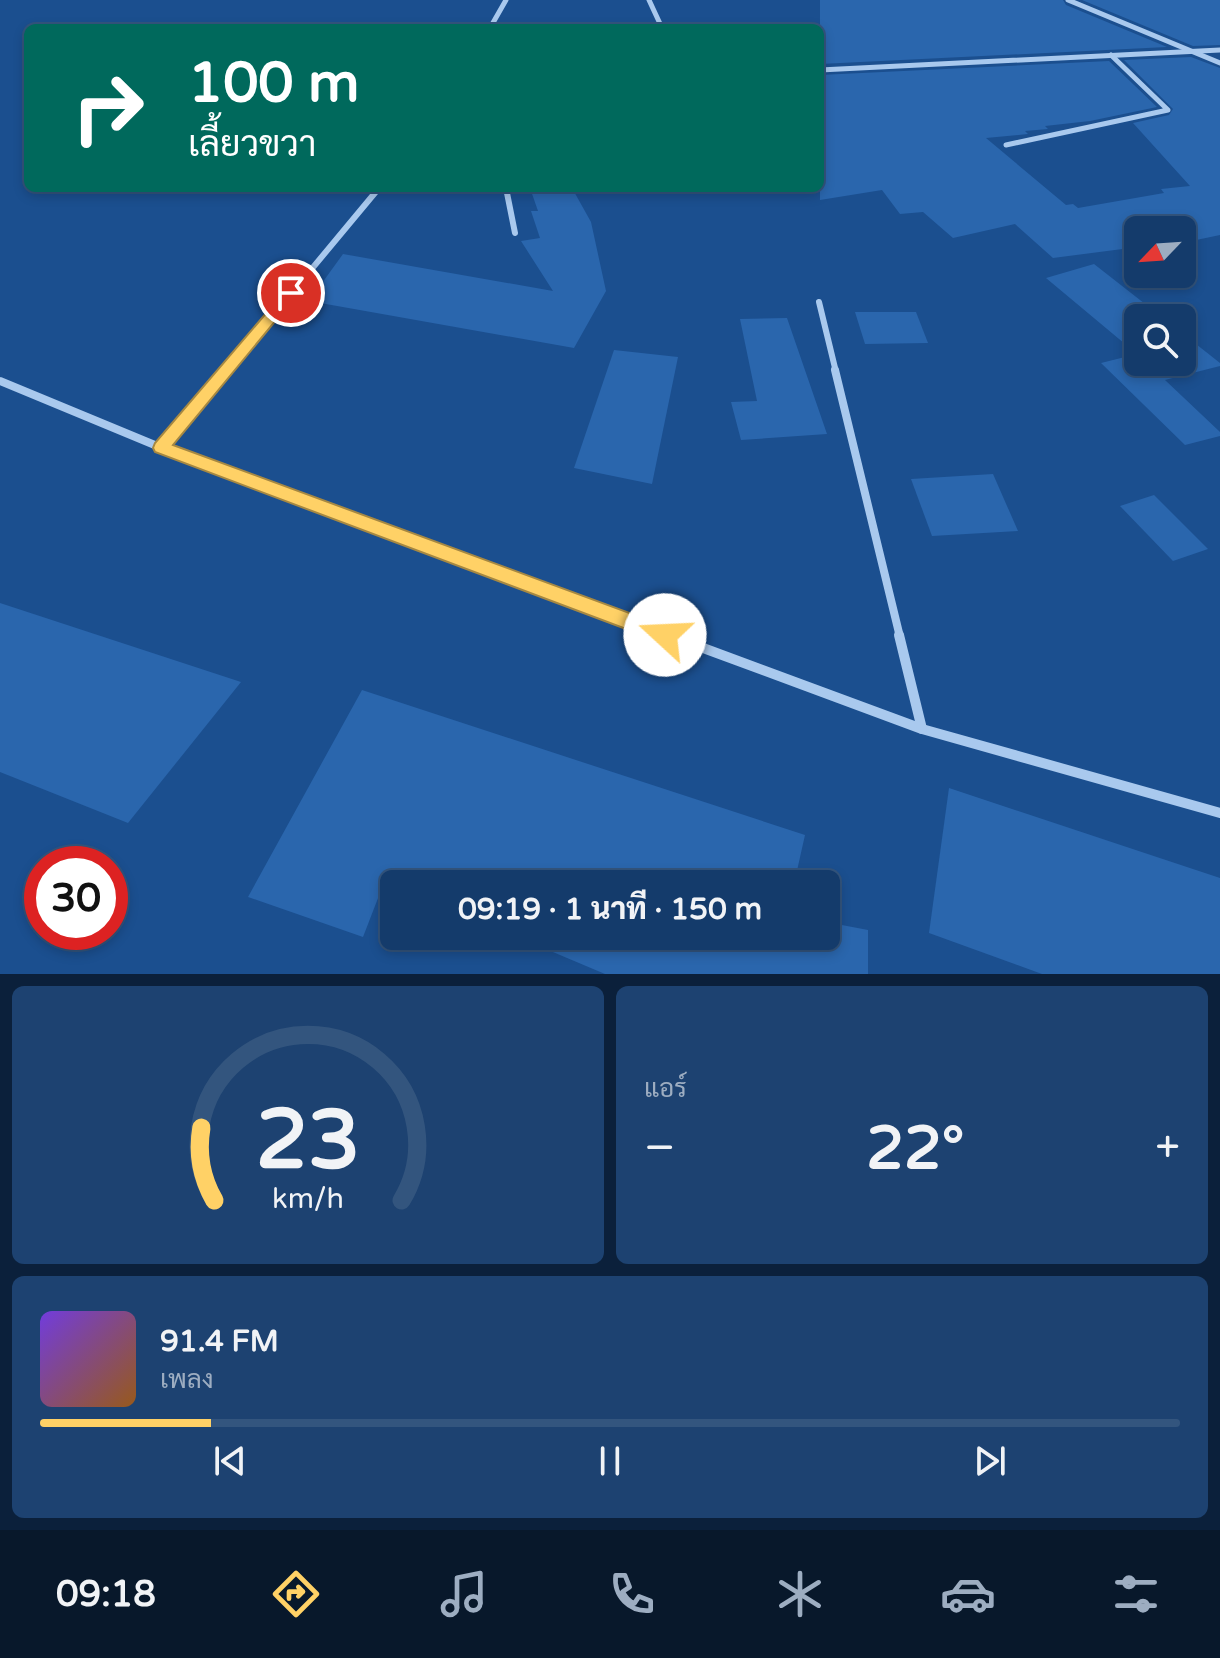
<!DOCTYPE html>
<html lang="th">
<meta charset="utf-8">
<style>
:root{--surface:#143b6b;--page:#1d4271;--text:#f1f3f6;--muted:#9dadc1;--line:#33557e;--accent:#ffd166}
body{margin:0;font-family:"Varela Round",Sarabun,sans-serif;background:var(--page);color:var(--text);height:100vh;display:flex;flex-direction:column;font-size:30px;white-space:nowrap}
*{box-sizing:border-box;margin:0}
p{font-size:26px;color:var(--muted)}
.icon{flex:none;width:44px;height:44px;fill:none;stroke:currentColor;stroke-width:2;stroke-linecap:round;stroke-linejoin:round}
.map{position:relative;height:974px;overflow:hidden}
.details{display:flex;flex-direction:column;gap:12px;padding:12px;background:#0b203b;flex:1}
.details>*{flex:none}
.top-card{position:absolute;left:24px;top:24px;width:800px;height:168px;border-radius:12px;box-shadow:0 4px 12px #0003,0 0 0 2px var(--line);background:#00695c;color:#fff;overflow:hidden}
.needle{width:52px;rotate:245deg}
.tools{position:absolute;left:1124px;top:216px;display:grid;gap:16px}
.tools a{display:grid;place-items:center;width:72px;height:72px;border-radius:12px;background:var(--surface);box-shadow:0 4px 12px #0003,0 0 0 2px var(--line);font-size:40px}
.speed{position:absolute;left:24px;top:846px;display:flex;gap:16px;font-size:40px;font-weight:700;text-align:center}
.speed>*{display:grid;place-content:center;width:104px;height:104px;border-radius:50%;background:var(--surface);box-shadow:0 4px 12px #0003,0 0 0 2px var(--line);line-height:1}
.speed .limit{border:12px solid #d22;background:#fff;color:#111}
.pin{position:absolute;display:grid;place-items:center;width:68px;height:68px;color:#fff;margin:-34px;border:4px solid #fff;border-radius:50%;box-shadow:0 2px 8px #0007}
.me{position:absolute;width:88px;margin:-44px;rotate:290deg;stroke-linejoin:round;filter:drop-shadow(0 0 6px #0008)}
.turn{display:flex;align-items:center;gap:28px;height:168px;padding:0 32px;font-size:36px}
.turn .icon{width:104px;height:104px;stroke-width:2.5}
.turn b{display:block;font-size:56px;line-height:68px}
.big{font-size:60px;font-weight:800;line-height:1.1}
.details .tile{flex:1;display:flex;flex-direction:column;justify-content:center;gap:12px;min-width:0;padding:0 28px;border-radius:12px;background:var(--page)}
.details .dial{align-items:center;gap:0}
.dial svg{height:208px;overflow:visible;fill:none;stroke:var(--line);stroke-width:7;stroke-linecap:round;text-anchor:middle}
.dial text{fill:var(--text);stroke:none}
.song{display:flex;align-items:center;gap:24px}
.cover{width:96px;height:96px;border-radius:12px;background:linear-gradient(135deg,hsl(260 70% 55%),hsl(30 70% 35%))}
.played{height:8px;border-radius:4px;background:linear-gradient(90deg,var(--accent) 15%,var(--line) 15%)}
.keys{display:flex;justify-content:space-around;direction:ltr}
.heat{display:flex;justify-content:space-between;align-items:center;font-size:44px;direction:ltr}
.details .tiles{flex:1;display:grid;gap:12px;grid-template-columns:1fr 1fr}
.tile:last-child{grid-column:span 2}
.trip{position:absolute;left:380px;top:870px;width:460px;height:80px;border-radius:12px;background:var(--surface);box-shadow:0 4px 12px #0003,0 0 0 2px var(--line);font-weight:800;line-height:80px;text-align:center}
.menu{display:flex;height:128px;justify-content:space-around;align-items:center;background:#08182b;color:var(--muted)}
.menu .icon{width:56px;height:56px}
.menu .on{color:var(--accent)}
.menu b{font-size:36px;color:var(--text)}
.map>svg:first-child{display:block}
.building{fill:#2a66ad}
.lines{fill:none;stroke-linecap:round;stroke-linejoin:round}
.street-far3{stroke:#a9c9ee;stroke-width:5}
.street-far2{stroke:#a9c9ee;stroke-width:6}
.street-far1{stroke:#a9c9ee;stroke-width:8}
.street{stroke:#a9c9ee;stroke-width:10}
.route{fill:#ffd166;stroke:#a68842;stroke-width:2}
</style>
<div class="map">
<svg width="1220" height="974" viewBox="0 0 1220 974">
<rect width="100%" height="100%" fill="#1b4f8f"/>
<g class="building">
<path d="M820,0h243l3,5 101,42 -347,17z"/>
<path d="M1082,0h138v45l-27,1z"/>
<path d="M1191,57l29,11v167l-38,8v-13h-44v17l-85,11 -38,-34 -62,14 -30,-26 -23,2 -18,-24 -62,10v-125l289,-14 48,46 -67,14 -45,5 3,3 -23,2 3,3 -42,4 80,67 7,-1 5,4 86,-15 -3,-4 29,-3 -57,-63 36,-8 4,-6 -49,-49z"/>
<path d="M530,188h42l19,34 15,69 -32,57 -265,-47 34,-47 210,37 -32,-50 19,-3 -9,-27h7z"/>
<path d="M1094,264l69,54h-25v44h44v-29l38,30v3l-55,14 55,52v4l-35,9 -84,-82 36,-9 -91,-76z"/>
<path d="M855,312h61l12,31 -63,1z"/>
<path d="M787,318l40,116 -86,6 -10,-38 26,-1 -17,-82z"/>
<path d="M614,350l64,7 -26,127 -78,-16z"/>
<path d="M993,474l25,57 -86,5 -21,-57z"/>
<path d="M1154,495l54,54 -35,12 -53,-55z"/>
<path d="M0,603l241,79 -113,141 -128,-51z"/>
<path d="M362,690l443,145 -11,49h-400l-9,-4 -22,57 -115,-40z"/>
<path d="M949,788l271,90v96h-178l-113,-41z"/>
<path d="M826,922l42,8v44h-263l-90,-38h311z"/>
</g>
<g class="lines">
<g class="street-far3">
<path d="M649,0l13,28"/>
<path d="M1068,0l152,63"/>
<path d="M490,28l16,-28"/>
<path d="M820,70l400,-20"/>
<path d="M1006,145l162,-35 -57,-55"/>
</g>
<g class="street-far2">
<path d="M506,188l9,45"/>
<path d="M819,302l17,70"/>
<path d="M226,372l153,-184"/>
</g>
<g class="street-far1">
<path d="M835,370l65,267"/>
<path d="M0,381l162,67 511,189"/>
<path d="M162,448l65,-78"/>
</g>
<g class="street">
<path d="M668,635l254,94 298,84"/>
<path d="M899,635l23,94"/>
</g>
</g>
<path class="route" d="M291,288l7,5 -2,3 -123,149 500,184 3,6 -3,6 -8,3 -7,-3 -503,-189 -2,-4 2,-5 131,-153z"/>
</svg>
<div class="tools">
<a><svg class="needle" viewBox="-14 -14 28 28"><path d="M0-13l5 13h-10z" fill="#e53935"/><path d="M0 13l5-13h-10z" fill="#9dadc1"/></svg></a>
<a><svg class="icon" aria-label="search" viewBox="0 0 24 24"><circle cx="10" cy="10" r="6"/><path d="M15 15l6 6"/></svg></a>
</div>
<div class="speed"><div class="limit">30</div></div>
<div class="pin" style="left:291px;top:293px;background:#d93025"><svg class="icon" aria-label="arrive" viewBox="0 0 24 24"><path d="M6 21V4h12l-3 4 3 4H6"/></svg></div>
<svg class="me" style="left:665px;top:635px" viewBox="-20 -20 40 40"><circle r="19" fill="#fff"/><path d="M0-13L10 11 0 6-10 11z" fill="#ffd166"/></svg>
<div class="trip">09:19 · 1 นาที · 150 m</div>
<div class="top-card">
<div class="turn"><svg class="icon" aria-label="right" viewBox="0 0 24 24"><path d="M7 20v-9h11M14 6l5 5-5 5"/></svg><div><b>100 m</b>เลี้ยวขวา</div></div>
</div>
</div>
<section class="details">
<div class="tiles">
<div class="tile dial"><svg viewBox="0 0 100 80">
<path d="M14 69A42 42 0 1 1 86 69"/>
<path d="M14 69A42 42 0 0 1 9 41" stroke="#ffd166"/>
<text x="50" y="56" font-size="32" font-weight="700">23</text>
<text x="50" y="72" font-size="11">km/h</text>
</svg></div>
<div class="tile"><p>แอร์</p>
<div class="heat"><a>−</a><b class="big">22°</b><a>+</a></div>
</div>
<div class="tile">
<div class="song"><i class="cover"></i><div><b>91.4 FM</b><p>เพลง</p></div></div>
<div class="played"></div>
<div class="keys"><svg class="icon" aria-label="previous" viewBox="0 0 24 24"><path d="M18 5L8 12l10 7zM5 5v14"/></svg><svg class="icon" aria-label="pause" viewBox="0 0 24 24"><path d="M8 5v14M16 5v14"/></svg><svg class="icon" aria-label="next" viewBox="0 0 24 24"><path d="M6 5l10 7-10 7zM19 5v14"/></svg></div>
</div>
</div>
</section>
<nav class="menu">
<b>09:18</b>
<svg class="icon on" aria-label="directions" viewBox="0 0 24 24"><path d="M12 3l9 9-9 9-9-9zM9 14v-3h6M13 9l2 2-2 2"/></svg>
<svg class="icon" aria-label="music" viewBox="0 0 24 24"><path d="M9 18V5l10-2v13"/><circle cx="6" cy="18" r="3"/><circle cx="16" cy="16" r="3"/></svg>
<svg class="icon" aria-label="phone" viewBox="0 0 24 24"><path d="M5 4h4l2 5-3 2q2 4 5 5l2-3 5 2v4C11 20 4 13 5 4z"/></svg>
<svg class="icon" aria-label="climate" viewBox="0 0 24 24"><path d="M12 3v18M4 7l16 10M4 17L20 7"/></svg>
<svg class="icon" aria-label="car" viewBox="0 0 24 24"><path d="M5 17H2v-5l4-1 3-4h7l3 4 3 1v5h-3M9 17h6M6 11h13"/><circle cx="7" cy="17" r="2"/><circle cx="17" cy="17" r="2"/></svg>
<svg class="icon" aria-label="filters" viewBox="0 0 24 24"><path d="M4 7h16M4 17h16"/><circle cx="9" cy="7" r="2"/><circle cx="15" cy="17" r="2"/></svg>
</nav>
